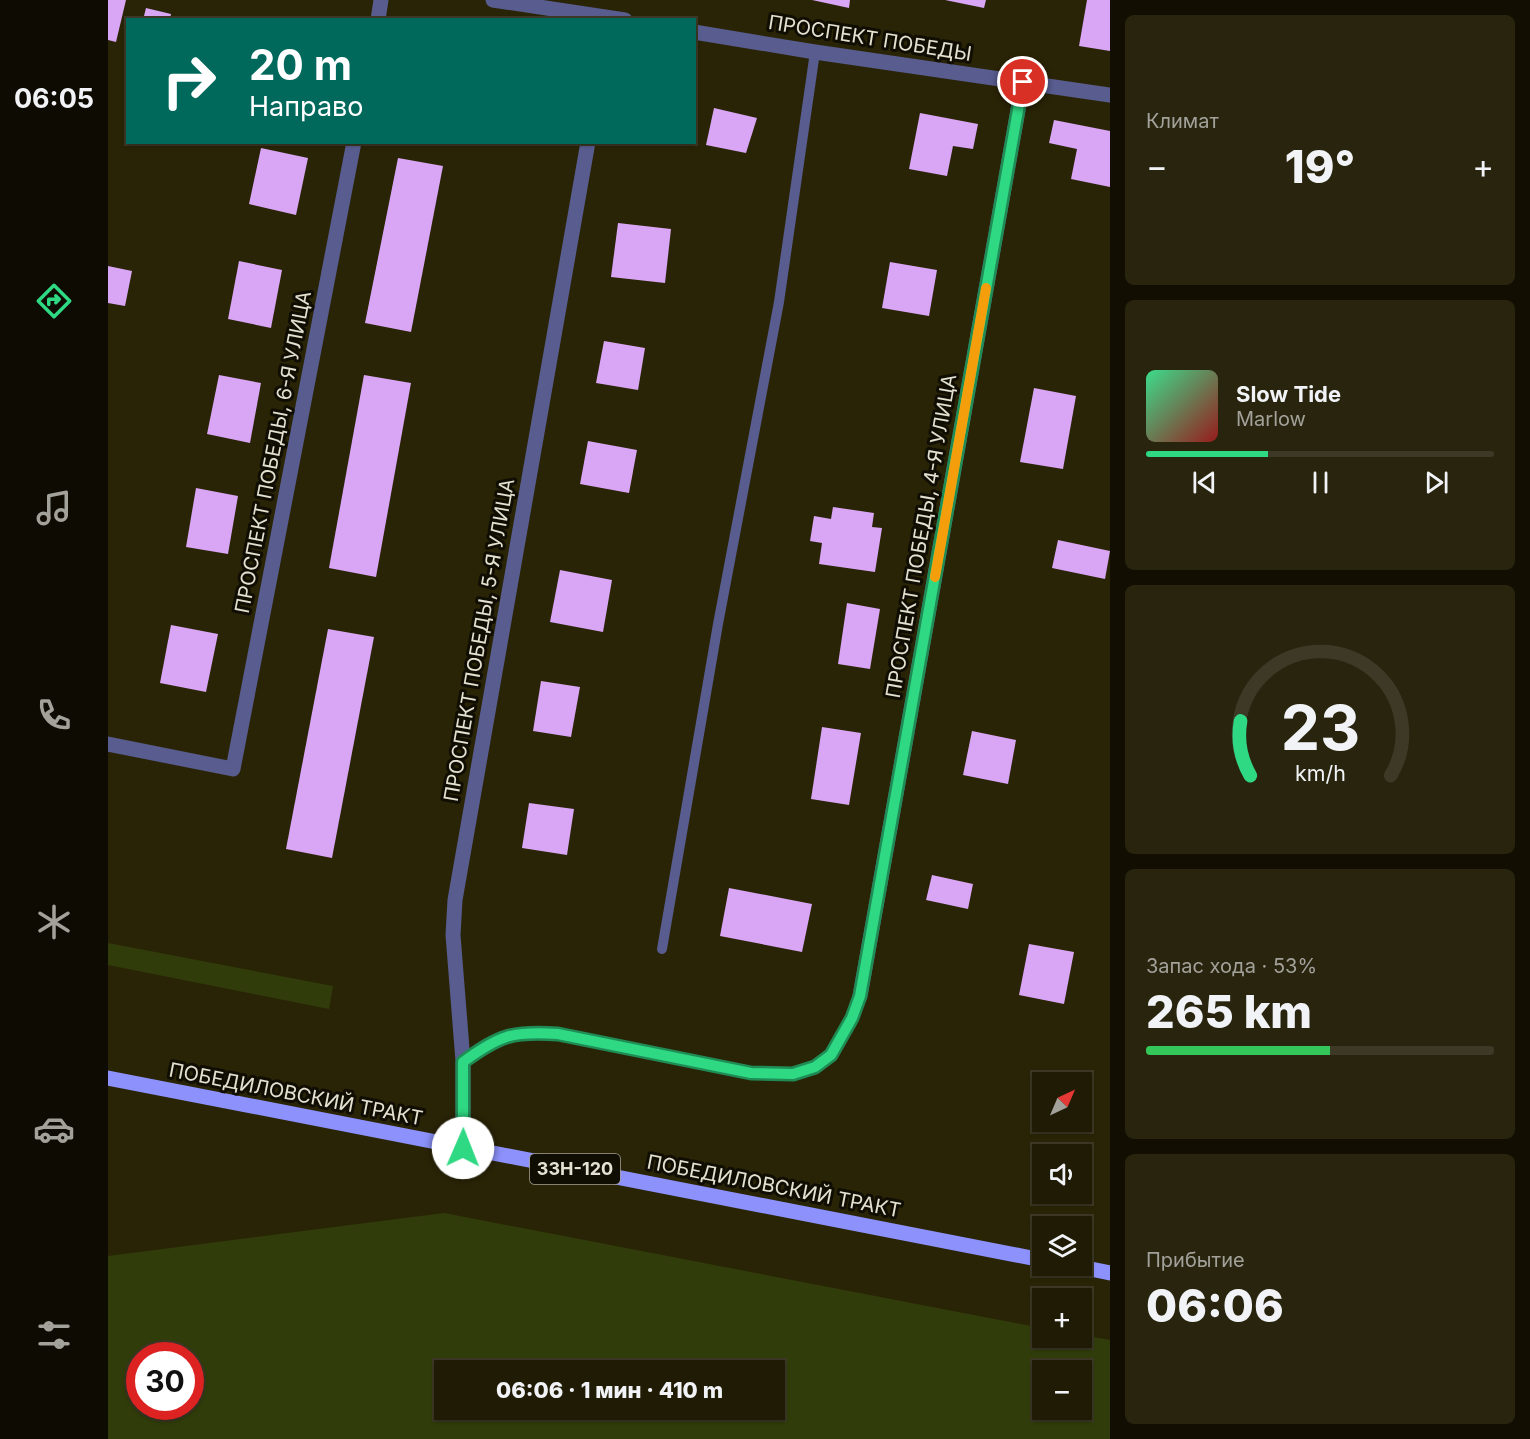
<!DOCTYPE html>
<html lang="ru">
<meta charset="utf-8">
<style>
:root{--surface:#201b04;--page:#28240e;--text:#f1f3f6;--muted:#a2a19a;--line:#3d3926;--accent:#2fd883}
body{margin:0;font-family:Inter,sans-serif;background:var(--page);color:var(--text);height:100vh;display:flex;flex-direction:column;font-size:22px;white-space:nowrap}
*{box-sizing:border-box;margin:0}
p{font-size:20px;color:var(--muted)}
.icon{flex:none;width:33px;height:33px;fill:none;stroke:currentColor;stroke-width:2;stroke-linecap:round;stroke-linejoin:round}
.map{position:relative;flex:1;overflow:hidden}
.side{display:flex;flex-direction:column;gap:15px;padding:15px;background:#120f02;width:420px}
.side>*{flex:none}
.banner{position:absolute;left:18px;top:18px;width:570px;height:126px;border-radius:0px;box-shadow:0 2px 4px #0004,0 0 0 2px var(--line);background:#00695c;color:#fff;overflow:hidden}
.needle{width:39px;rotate:44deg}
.controls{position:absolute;left:924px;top:1072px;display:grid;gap:12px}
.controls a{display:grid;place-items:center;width:60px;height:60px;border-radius:0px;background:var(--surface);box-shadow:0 2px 4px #0004,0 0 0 2px var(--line);font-size:30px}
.speed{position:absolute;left:18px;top:1342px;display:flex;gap:12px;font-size:30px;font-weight:700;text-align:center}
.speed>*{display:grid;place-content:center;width:78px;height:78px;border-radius:50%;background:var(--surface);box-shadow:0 2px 4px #0004,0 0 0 2px var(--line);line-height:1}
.speed .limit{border:9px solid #d22;background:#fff;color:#111}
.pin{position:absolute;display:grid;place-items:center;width:51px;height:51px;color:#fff;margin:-26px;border:3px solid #fff;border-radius:50%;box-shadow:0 2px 6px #0007}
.me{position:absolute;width:66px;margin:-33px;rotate:1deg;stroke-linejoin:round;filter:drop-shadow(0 0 4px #0008)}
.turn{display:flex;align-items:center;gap:21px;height:126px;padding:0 24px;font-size:27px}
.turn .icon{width:78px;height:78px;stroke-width:2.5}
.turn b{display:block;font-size:42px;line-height:51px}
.big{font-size:45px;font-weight:800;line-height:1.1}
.side .card{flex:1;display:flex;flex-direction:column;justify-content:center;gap:9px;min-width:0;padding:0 21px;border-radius:9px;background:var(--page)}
.side .dial{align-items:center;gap:0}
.dial svg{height:156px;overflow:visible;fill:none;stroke:var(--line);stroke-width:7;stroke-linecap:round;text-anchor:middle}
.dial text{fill:var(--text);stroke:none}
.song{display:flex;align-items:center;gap:18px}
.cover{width:72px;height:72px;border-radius:9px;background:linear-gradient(135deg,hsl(150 70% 55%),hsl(0 70% 35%))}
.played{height:6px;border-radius:3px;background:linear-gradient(90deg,var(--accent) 35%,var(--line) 35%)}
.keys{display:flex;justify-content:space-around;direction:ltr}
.heat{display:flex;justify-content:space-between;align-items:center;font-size:33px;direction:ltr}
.charge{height:9px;border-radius:4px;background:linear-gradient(90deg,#34c759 53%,var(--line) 0)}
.trip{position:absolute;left:326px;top:1360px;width:351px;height:60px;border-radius:0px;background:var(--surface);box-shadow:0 2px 4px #0004,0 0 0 2px var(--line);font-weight:800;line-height:60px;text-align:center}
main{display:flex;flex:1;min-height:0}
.menu{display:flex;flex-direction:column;width:108px;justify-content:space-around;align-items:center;background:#0d0b02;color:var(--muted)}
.menu .icon{width:42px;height:42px}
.menu .selected{color:var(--accent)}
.menu b{font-size:27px;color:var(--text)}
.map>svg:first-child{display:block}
.green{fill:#303c0a;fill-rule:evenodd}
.building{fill:#d9a6f6}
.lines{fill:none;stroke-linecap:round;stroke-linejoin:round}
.service{stroke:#585c8f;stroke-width:10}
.minor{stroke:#585c8f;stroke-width:15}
.primary{stroke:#8c91fc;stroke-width:15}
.route-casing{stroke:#1f8c55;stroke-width:15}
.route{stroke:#2fd883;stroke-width:10}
.slow{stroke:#f59e0b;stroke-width:10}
.labels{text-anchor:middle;stroke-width:6;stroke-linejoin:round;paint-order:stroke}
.shield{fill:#100d03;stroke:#a5a193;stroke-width:1.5}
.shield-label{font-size:18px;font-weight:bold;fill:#e5e1d1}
.street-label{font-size:20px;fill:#e5e1d1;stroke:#100d03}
</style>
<main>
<nav class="menu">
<b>06:05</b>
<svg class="icon selected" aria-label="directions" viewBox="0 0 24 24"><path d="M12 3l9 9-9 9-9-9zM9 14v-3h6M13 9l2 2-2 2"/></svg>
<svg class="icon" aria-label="music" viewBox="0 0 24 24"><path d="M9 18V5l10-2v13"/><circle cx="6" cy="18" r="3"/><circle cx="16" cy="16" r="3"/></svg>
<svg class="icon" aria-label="phone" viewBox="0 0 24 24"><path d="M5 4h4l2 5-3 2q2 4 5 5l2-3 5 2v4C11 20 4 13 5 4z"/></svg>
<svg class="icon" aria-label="climate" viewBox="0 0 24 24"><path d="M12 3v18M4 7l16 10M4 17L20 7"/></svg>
<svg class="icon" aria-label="car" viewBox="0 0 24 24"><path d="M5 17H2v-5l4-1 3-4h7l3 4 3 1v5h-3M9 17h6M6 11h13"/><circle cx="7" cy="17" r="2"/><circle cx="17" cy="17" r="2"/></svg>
<svg class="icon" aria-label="filters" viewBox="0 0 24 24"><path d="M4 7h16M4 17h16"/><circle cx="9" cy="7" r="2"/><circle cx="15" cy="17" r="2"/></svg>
</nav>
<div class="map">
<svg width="1002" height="1439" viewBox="0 0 1002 1439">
<rect width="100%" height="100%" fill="#2a2406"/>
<g class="green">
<path d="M0,943l225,43 -4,23 -221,-44z"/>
<path d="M336,1213l598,115v10h40v-3l28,5v99h-1002v-183zM32,1356h50v51h-50zM336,1371h330v39h-330zM934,1371h40v39h-40z"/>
</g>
<g class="building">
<path d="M0,0h18l-10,42 -8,-2z"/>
<path d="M704,0h38l-1,8z"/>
<path d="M837,0h41l-2,8z"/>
<path d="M979,0h23v51l-31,-5z"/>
<path d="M38,8l25,6 -1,6h-27z"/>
<path d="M606,108l43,10 -11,35 -40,-8z"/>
<path d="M812,113l58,11 -5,25 -20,-3 -6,30 -38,-7z"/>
<path d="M946,120l56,11v56l-39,-8 6,-30 -28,-6z"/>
<path d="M153,148l47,10 -12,57 -47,-11z"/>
<path d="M290,158l45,8 -32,166 -46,-9z"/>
<path d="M510,223l53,6 -6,54 -54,-6z"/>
<path d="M131,261l43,9 -11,58 -43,-9z"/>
<path d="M782,262l47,8 -8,46 -47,-8z"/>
<path d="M0,266l24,5 -7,35 -17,-3z"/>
<path d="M496,341l41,7 -7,42 -42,-7z"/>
<path d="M111,375l42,8 -11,60 -43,-9z"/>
<path d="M256,375l47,8 -35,194 -47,-9z"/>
<path d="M926,388l42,8 -13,73 -43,-7z"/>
<path d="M480,441l49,9 -8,43 -49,-9z"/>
<path d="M88,488l42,8 -10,58 -42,-7z"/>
<path d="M725,507l41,6 -2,14 10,1 -7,44 -56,-8 3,-21 -12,-2 4,-25 17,3z"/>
<path d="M950,540l52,11 -5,28 -53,-11z"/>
<path d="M452,570l52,10 -9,52 -53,-10z"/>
<path d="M739,603l33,6 -10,60 -32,-5z"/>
<path d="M63,625l47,9 -12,58 -46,-9z"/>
<path d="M220,629l46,8 -42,221 -46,-9z"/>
<path d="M433,681l39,6 -9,50 -38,-6z"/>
<path d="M714,727l39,6 -12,72 -38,-6z"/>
<path d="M864,731l44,9 -8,44 -45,-9z"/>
<path d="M421,803l45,6 -7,46 -45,-7z"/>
<path d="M824,875l41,9 -5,25 -42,-9z"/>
<path d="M621,888l83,16 -10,48 -82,-16z"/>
<path d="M921,944l45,8 -10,52 -45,-9z"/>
</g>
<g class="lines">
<g class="service">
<path d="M554,949l56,-325 61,-322 36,-250"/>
<path d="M355,1061c38,-26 49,-30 95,-27 37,7 75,15 112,22 41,8 105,30 144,11 26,-12 37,-45 46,-71"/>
</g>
<g class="minor">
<path d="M385,0l132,20"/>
<path d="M270,20l3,-20"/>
<path d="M586,32l121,20 295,43"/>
<path d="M0,744l125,25 121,-627"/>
<path d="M752,996l163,-914"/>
<path d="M355,1147v-86l-10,-126 2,-35 133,-758"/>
</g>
<g class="primary">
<path d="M0,1078l934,182"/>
<path d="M968,1266l34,7"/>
</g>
</g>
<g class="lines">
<g class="route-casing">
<path id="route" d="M355,1148v-86c37,-27 49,-31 95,-28l193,39 42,1 22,-7 16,-12 21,-37 8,-22 163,-914"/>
</g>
<use href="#route" class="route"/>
<path class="slow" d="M827,577l51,-289"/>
</g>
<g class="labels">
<rect class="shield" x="422" y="1154" width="90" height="30" rx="4.5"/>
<g class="shield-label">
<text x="467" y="1175">33Н-120</text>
</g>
<g class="street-label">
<text transform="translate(762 38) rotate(9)" y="7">ПРОСПЕКТ ПОБЕДЫ</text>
<text transform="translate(165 452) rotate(-79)" y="7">ПРОСПЕКТ ПОБЕДЫ, 6-Я УЛИЦА</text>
<text transform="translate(813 536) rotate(-80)" y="7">ПРОСПЕКТ ПОБЕДЫ, 4-Я УЛИЦА</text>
<text transform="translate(371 640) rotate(-80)" y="7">ПРОСПЕКТ ПОБЕДЫ, 5-Я УЛИЦА</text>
<text transform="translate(188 1094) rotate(11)" y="7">ПОБЕДИЛОВСКИЙ ТРАКТ</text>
<text transform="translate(666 1186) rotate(11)" y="7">ПОБЕДИЛОВСКИЙ ТРАКТ</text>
</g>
</g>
</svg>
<div class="controls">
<a><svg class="needle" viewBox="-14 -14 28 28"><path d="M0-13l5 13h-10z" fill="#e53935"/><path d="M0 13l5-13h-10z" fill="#a2a19a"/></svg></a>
<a><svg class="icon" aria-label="sound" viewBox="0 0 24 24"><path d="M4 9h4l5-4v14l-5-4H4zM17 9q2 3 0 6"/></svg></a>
<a><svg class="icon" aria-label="layers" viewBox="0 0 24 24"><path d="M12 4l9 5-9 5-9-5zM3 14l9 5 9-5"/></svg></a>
<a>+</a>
<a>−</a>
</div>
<div class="speed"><div class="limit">30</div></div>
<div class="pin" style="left:915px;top:82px;background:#d93025"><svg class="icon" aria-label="arrive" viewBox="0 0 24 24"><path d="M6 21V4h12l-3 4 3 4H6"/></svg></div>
<svg class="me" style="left:355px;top:1148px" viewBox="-20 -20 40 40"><circle r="19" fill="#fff"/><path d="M0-13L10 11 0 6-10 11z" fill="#2fd883"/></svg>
<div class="trip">06:06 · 1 мин · 410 m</div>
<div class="banner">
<div class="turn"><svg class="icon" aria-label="right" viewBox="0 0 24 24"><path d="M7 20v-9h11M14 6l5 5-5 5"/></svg><div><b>20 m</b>Направо</div></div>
</div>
</div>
<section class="side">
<div class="card"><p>Климат</p>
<div class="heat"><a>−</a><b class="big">19°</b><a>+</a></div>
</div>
<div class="card">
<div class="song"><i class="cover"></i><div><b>Slow Tide</b><p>Marlow</p></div></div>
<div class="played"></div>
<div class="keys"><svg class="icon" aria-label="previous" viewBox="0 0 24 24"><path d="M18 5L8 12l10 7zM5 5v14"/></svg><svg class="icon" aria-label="pause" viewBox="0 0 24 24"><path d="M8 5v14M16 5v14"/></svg><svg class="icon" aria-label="next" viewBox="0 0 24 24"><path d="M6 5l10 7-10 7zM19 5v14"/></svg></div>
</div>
<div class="card dial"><svg viewBox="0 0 100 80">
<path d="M14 69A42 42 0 1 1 86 69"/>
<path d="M14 69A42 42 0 0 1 9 41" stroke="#2fd883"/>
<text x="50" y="56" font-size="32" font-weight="700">23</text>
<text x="50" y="72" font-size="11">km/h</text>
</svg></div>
<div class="card"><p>Запас хода · 53%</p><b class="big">265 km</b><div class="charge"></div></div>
<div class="card"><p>Прибытие</p><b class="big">06:06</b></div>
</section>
</main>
